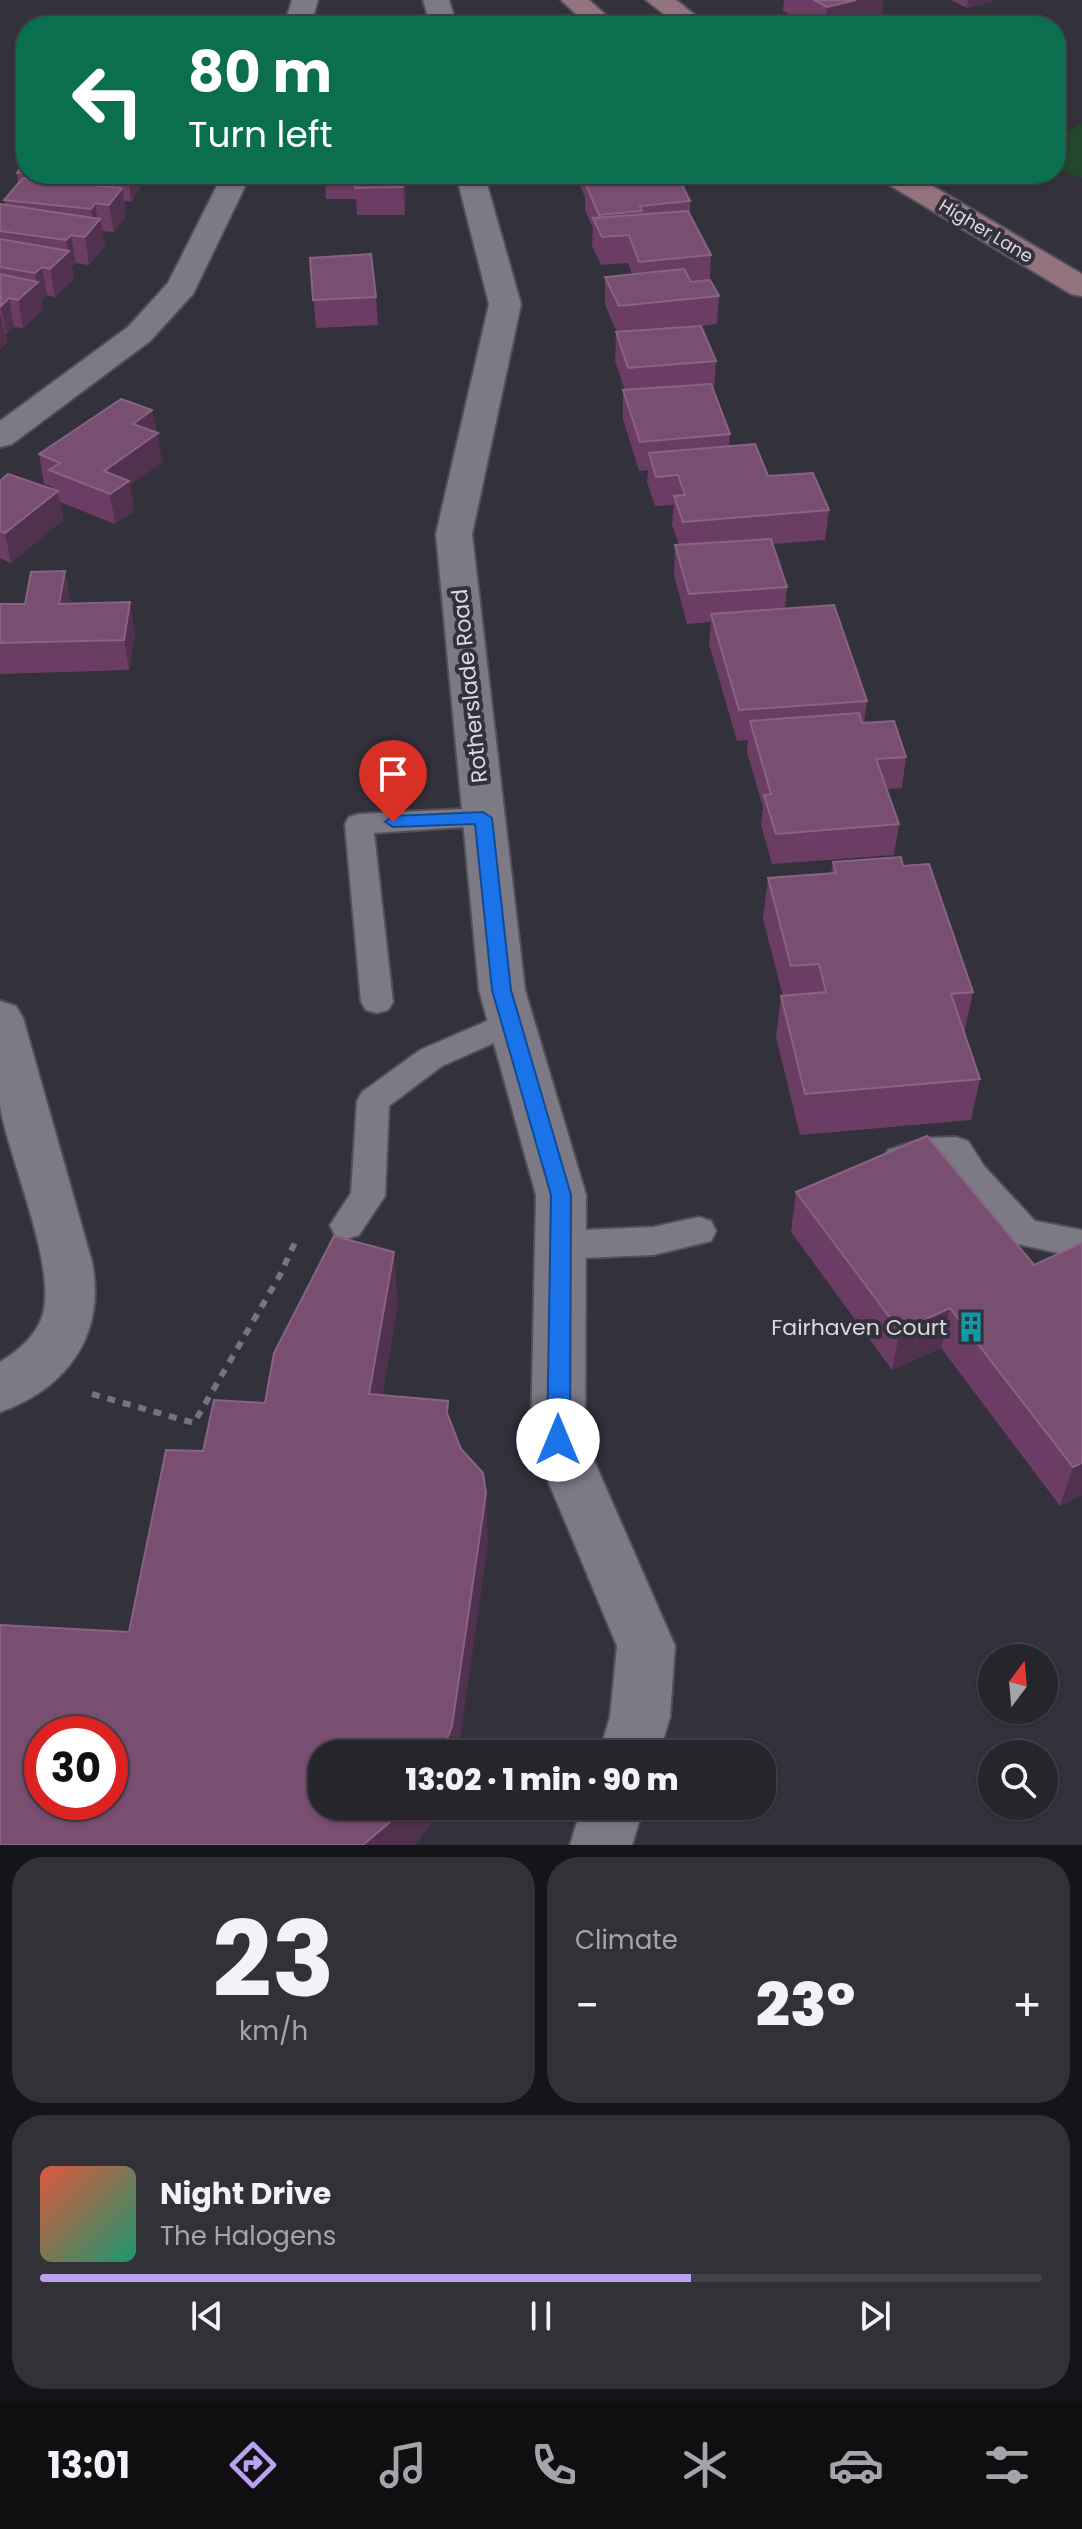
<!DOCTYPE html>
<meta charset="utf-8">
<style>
:root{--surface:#26252c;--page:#323138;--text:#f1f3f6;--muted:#a4a5a9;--line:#424248;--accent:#bca0f2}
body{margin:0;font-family:Poppins,sans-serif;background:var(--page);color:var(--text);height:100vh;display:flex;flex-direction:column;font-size:30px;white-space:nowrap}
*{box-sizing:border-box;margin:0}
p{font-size:26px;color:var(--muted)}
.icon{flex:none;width:44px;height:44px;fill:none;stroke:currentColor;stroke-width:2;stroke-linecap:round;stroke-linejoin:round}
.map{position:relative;height:1845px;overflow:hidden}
.details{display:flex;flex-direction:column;gap:12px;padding:12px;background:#151418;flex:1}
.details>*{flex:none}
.guide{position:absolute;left:16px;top:16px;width:1050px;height:168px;border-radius:32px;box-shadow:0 2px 6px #0004,0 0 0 2px var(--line);background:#0b6e4f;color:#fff;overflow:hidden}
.needle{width:52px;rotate:16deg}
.controls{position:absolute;left:978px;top:1644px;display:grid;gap:16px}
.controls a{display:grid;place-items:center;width:80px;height:80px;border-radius:50%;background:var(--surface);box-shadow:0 2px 6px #0004,0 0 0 2px var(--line);font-size:40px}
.speed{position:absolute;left:24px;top:1716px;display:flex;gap:16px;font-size:40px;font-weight:700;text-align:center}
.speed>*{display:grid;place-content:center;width:104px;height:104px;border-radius:50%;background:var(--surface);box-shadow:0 2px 6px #0004,0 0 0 2px var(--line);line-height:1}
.speed .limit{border:12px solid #d22;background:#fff;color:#111}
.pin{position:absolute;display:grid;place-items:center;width:68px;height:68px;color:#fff;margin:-82px -34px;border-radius:50% 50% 50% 0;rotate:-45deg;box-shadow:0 0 8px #0007}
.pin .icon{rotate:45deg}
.me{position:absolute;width:88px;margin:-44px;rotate:0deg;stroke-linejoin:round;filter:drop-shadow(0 0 6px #0008)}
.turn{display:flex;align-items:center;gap:28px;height:168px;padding:0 40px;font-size:36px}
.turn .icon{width:104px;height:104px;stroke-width:2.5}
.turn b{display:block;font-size:56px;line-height:68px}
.big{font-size:60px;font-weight:800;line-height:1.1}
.details .tile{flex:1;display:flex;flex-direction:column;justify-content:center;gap:12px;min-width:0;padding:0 28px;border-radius:32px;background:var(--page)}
.details .dial{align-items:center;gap:0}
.dial b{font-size:104px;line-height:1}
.song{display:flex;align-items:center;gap:24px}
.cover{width:96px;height:96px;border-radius:12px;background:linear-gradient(135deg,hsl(10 70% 55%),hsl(160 70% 35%))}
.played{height:8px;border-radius:4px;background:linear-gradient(90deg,var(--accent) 65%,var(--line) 65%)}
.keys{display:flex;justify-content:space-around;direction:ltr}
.heat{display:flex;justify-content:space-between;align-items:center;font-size:44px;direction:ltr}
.details .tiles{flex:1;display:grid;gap:12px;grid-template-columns:1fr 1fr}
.tile:last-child{grid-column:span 2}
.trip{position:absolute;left:308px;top:1740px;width:468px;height:80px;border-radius:32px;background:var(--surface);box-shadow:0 2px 6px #0004,0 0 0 2px var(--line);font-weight:800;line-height:80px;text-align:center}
.tabs{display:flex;height:128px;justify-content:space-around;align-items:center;background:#0f0f12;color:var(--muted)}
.tabs .icon{width:56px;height:56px}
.tabs .current{color:var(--accent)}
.tabs b{font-size:36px;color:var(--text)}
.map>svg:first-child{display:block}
.green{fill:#24462a}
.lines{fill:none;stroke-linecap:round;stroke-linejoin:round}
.lane-casing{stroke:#514f57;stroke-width:4}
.street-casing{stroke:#514f57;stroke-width:4}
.secondary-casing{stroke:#514f57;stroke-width:4}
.path{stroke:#76747c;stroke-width:6;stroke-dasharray:8 8;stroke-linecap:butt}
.lane{fill:#7d7985;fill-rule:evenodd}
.street{fill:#7d7985;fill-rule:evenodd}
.secondary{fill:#92737e;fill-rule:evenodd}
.wall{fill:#6c3d64}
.shaded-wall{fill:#50314e}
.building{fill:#784e71;stroke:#886383;stroke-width:2;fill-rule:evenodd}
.route{fill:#1a73e8;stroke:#114b97;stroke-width:2}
.labels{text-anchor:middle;stroke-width:8;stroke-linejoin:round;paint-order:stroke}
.far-street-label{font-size:18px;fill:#dbd9df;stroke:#33313b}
.street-label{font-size:22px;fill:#dbd9df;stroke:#33313b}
.poi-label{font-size:22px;fill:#dbd9df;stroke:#33313b;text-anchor:end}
</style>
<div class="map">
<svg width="1082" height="1845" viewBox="0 0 1082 1845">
<rect width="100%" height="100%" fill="#33313b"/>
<path class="green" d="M1082,123v55l-26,-9v-29z"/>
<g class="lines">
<g class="lane-casing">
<g id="lane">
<path d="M483,808l10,3 4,7 -4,7 -119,8 19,169 -5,8 -11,3 -11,-3 -5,-8 -16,-178 4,-7 10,-3z"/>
<path d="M510,1011l11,4 5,8 -5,8 -79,35 -53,40 -4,90 -26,39 -12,4 -12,-4 -5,-10 21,-32 6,-92 5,-9 58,-42z"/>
<path d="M956,1137l12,4 16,25 51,55 47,9v28l-69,-15 -53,-59 -13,-21c-20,1 -41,11 -59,5l-5,-9 5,-9 38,-12z"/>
<path d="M699,1217l12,4 5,10 -5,10 -58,14 -95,4 -12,-4 -5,-10 5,-10 12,-4 95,-4z"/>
</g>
</g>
<g class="street-casing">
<g id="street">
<path d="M292,0h26l-8,26h-26z"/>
<path d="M423,0h26l8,26h-26z"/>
<path d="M223,174h28l-58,120 -43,47 -138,103 -12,3v-26l128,-94 40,-44z"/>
<path d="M456,174h28l37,130 -49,230 53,456 61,205 -1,245 90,206 -5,71 -11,37h-60l11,-37 7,-71 -86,-206 5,-245 -57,-205 -43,-456 53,-230z"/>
<path d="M0,1001l16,5 7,12 69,244c14,72 -24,126 -92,150v-50c15,-9 31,-22 39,-38 25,-45 -32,-167 -39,-219 0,-34 0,-70 0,-104z"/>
<path d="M582,1806h62l-12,39h-62z"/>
</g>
</g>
<g class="secondary-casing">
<g id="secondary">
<path d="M561,0h28l29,26h-29z"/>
<path d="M646,0h30l33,26h-30z"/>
<path d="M877,174h35l170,100v22l-11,-2 -190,-114z"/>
</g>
</g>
<path class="path" d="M92,1394l102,29 86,-148 17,-37"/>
<use href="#lane" class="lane"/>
<use href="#street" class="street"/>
<use href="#secondary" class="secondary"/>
</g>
<g class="wall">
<path d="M784,0h99l-2,19 -30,7h-38l-30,-15z"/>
<path d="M951,0h45l-29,8z"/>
<path d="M17,173l125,1 -1,2 1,8 -11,18 -7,-1 2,14 -12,17 -12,-1 3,15 -16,19 -13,-2 -4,4 2,12 -19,18 -8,-2 -6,5 2,10 -20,18 -9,-1 -8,7h-1l2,9 -7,6v-145l5,1 -1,-5 14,-17z"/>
<path d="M325,174h81l-1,41h-48l-1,-16h-30z"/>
<path d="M576,174h99l15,27v13l21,41 -1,25 9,16 -2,28 -16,2 15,35 -2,28 16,45 -1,12 39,30 61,34 -4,30 -52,4 14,43 -2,22 82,92 -3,22 42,34 -4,31 -15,1 12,35 -5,31 -122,9 -11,-39 2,-18 -16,-55 1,-12 -11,1 -28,-97 2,-22 -24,2 -13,-49 1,-30h4l-7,-20 2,-20 -19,1 -8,-24 1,-12 -9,1 -16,-52v-29h2l-10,-29 1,-29h1l-12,-27v-28l27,-3 -4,-11 -27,2 -9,-19 1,-18 -8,-18v-12z"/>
<path d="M310,258l66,39 2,28 -62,3z"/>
<path d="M152,410l10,52 -32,23 4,26 -19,13 -55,-22 3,18 -52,43 -11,-5v-77l52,8v-2l-8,-3 -5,-30z"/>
<path d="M71,601v3l64,28 -6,38 -129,4v-70z"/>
<path d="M833,862l70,4 70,126 -9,41 16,46 -9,41 -171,15 -24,-98 5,-41h2l-20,-77 5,-41 63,-5z"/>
<path d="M796,1192l238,73 48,-22v252l-22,11 -119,-158 -49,22 -101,-138z"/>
</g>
<g class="shaded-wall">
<path d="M856,0h27l-2,19 -30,7h-26l2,-19z"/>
<path d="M968,0h28l-29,8z"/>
<path d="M117,174l2,18 3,-4 4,27 -12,17 -5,-27 6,-8 -2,-17z"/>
<path d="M128,174h14l-1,2 1,8 -11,18z"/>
<path d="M404,174h2l-1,41 -2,-28z"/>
<path d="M95,203l3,19 2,-3 5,27 -16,19 -4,-28 8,-10 -2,-18z"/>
<path d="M71,235l5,28 -4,4 2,12 -19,18 -5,-28 18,-18 -2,-11z"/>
<path d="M42,267l5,28 -6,5 2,10 -20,18 -5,-28 19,-17 -2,-10z"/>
<path d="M9,298l5,29 -8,7 -5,-28z"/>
<path d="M1,315l6,28 -7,6v-33z"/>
<path d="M152,410l4,25 2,-2 4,29 -32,23 4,26 -19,13 -5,-30 -6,-23 29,-47z"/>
<path d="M58,491l5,29 -52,43 -6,-30z"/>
<path d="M65,571l6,30 -6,33 -6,-30z"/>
<path d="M130,602l5,30 -6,38 -5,-30z"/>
<path d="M394,1252l4,54 -24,140 -5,-52z"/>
<path d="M950,1308l-9,40 -49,22 8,-39z"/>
<path d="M1082,1463v32l-22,11 13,-39z"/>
<path d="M486,1493l2,51 -30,210h-17z"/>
<path d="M405,1806h37l-5,11 -22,28h-52z"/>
</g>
<g class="building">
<path d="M814,0h42l-29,7z"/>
<path d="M26,160v14h91l-4,6 -96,-7z"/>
<path d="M356,174h48l-1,13 -48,1z"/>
<path d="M677,175l13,26 -50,5 2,5 -43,4 -14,-32z"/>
<path d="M23,178l99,10 -13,17 -14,-2 -4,6 -87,-9z"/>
<path d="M0,204l100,15 -15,18 -14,-2 -5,5 -66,-9z"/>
<path d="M688,211l23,44 -72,7 -10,-27 -27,2 -9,-19z"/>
<path d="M0,239l69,12 -19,18 -8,-2 -7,6 -35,-6z"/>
<path d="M371,254l5,43 -63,3 -3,-42z"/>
<path d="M684,269l7,13 19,-2 9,16 -100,10 -14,-29z"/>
<path d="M0,274l38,8 -20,18 -9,-2 -8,8z"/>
<path d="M701,326l15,35 -88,7 -12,-36z"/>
<path d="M711,384l19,50 -90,8 -17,-52z"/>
<path d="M121,399l31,11 -19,14 25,9 -54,38 25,10 -19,13 -61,-24 11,-7 -21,-9z"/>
<path d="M755,444l13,32 45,-3 16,37 -146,12 -9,-26 11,-1 -7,-20 -22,2 -7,-24z"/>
<path d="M8,474l50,17 -53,42 -5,-2v-50z"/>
<path d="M771,539l16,48 -98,7 -14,-49z"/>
<path d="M65,571l-6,33 71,-2 -6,38 -124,3v-39h25l6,-32z"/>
<path d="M834,605l33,96 -128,9 -28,-96z"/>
<path d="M859,713l3,10 32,-2 12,36 -30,2 23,65 -123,10 -12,-39 7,-1 -21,-73z"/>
<path d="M901,857l2,9 26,-2 44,128 -22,2 29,85 -175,15 -24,-98 45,-4 -7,-28 -28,2 -23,-88 68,-5 -3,-11z"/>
<path d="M927,1136l107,129 48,-22v220l-9,4 -123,-159 -50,23 -104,-139z"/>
<path d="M334,1236l60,16 -25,142 79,7 -1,12 14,36 22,24 3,20 -34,233 -11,28h-119v52h83l-8,10 -34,29h-363v-220l129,7 37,-182 37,1 11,-51 51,3 9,-50zM42,1734h68v68h-68z"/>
</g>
<path class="route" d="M483,812l9,6 19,172 60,205 -1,245 -4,7 -8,3 -8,-3 -3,-7 4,-245 -59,-205 -17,-166 -82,3 -8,-5 8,-6z"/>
<defs>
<g id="building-bare" transform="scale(2.4)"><path d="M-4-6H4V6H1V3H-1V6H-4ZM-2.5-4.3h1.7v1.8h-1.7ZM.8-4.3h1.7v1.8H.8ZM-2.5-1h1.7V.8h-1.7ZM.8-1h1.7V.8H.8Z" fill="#0f9aa8" stroke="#33313b" stroke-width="2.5" paint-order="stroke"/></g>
</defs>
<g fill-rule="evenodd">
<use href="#building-bare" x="971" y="1327"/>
</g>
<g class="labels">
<g class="far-street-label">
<text transform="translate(986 231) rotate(31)" y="6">Higher Lane</text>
</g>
<g class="street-label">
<text transform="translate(469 686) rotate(-96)" y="8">Rotherslade Road</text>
</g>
<g class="poi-label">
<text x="947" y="1335">Fairhaven Court</text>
</g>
</g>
</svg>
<div class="controls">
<a><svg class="needle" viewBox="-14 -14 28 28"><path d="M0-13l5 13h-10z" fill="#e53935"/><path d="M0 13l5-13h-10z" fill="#a4a5a9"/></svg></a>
<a><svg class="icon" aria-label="search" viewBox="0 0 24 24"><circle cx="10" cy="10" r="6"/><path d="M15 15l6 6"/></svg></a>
</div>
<div class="speed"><div class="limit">30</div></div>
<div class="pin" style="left:393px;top:822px;background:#d93025"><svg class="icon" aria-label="arrive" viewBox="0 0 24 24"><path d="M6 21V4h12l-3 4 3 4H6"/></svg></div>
<svg class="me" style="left:558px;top:1440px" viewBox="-20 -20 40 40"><circle r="19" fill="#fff"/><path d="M0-13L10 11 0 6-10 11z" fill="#1a73e8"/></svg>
<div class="trip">13:02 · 1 min · 90 m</div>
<div class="guide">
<div class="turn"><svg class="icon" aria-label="left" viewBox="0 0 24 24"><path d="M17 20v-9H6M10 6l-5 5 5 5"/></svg><div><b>80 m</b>Turn left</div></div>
</div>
</div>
<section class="details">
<div class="tiles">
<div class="tile dial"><b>23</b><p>km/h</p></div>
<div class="tile"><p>Climate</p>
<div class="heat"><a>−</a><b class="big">23°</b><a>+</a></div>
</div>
<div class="tile">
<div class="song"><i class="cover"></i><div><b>Night Drive</b><p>The Halogens</p></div></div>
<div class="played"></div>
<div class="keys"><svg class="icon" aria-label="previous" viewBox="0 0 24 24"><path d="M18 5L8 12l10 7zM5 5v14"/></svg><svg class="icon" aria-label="pause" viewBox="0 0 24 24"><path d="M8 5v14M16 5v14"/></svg><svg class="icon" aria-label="next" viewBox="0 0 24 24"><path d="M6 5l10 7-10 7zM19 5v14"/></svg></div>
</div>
</div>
</section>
<nav class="tabs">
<b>13:01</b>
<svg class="icon current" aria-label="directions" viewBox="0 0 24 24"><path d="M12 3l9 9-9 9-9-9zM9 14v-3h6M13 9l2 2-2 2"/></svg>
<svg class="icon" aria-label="music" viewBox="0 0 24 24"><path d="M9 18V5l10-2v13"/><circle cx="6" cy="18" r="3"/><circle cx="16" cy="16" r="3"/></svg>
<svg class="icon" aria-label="phone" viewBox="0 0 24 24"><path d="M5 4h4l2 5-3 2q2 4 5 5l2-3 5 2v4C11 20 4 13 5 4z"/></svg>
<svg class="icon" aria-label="climate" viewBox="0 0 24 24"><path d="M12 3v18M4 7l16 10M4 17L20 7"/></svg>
<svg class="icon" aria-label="car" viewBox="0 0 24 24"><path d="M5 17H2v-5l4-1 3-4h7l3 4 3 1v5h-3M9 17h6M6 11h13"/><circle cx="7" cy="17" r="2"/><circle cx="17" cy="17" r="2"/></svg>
<svg class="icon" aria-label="filters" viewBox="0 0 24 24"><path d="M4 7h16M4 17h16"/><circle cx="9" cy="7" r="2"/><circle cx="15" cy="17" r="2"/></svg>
</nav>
